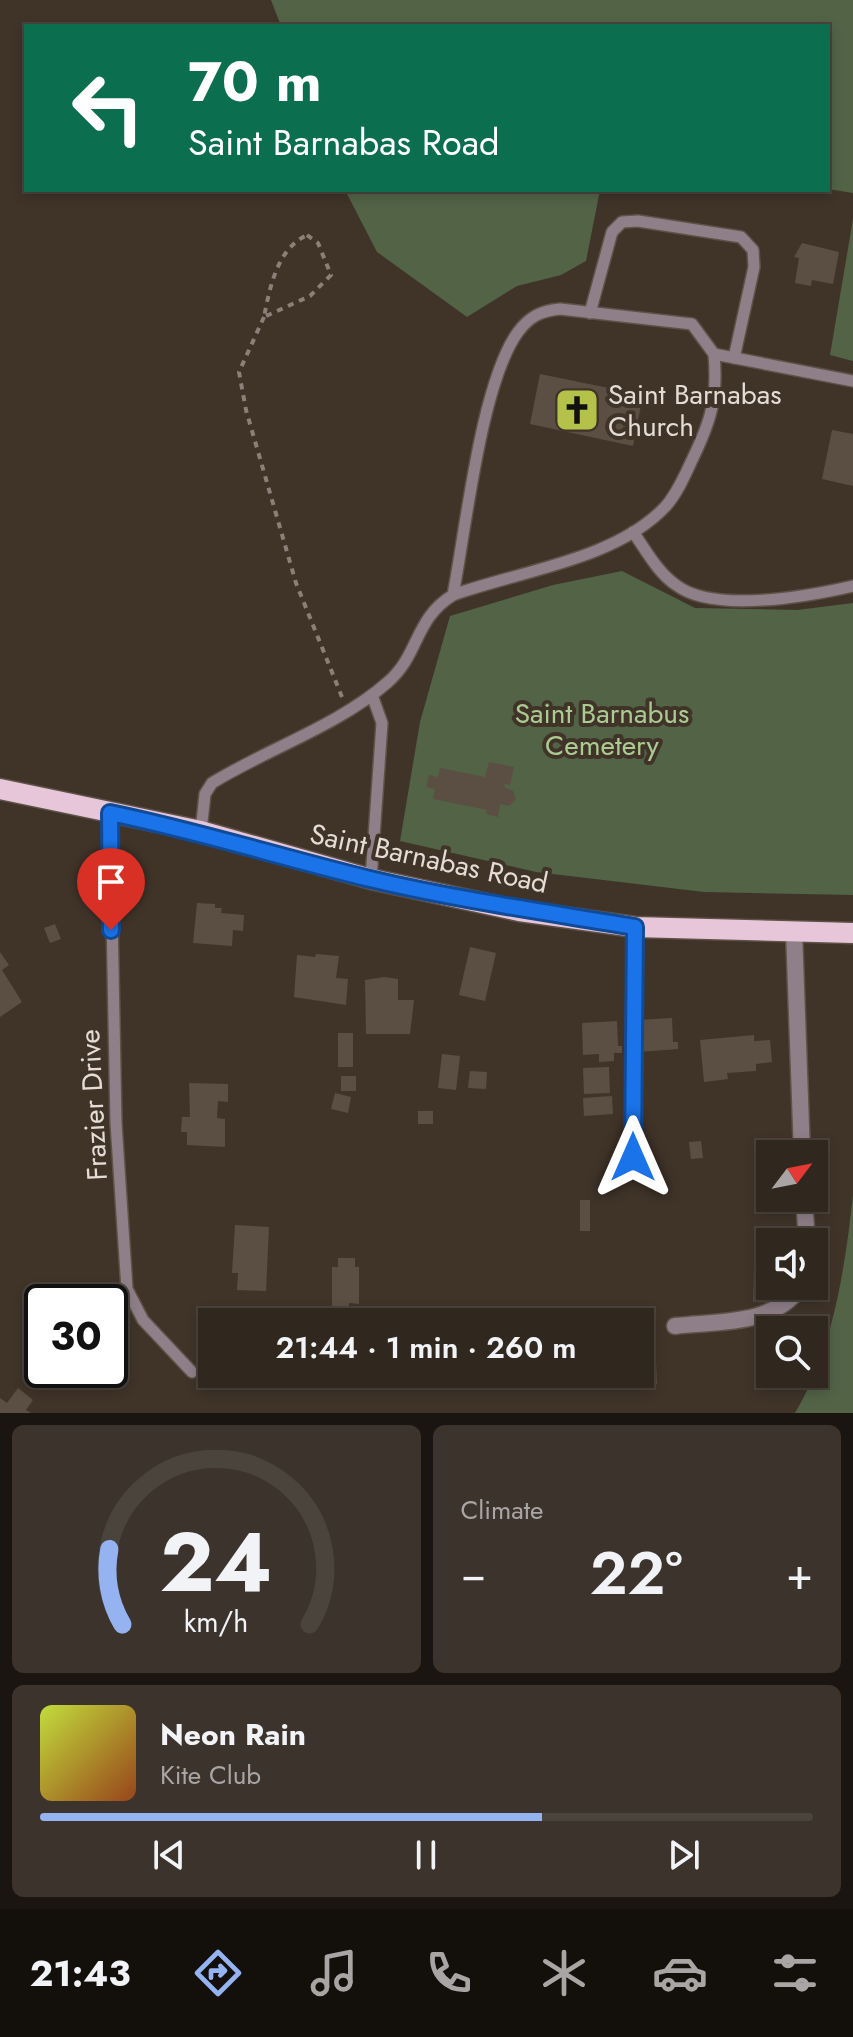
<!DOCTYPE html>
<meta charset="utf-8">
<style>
:root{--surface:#30271f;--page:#3c332c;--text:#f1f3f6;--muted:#a8a5a4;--line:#4b443d;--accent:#95b2f1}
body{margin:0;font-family:Jost,sans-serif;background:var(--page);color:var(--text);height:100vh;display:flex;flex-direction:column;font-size:30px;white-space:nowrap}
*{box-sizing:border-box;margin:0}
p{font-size:26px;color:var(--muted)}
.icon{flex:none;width:44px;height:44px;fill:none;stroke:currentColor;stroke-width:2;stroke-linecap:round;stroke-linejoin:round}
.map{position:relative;height:1413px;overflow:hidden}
.drawer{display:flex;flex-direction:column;gap:12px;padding:12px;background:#1a1511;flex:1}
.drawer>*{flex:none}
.hud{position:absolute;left:24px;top:24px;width:806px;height:168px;border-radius:0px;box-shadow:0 4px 12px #0003,0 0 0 2px var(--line);background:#0b6e4f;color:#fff;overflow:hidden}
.needle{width:52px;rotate:58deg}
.tools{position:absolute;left:756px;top:1140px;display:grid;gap:16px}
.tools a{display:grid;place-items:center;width:72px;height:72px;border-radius:0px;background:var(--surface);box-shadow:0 4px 12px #0003,0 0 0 2px var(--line);font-size:40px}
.speed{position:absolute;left:24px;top:1284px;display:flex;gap:16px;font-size:40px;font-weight:700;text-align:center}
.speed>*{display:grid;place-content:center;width:104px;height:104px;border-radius:50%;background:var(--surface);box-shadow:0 4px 12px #0003,0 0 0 2px var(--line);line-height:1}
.speed .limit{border:4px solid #111;border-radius:12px;background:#fff;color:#111}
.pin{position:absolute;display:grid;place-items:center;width:68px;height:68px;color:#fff;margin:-82px -34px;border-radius:50% 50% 50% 0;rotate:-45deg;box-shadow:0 0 8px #0007}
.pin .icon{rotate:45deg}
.me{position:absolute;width:88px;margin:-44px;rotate:0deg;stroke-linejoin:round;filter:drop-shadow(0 0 6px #0008)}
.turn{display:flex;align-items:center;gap:28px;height:168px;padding:0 32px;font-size:36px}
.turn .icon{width:104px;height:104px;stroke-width:2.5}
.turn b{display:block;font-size:56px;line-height:68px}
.big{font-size:60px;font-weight:600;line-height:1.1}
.drawer .widget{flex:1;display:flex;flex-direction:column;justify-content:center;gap:12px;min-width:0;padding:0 28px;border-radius:12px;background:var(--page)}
.drawer .dial{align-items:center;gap:0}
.dial svg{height:208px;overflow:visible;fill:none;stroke:var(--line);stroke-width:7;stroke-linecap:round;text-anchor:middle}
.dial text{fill:var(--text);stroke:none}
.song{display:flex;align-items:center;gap:24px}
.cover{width:96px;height:96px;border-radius:12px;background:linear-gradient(135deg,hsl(70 70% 55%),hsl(20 70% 35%))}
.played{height:8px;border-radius:4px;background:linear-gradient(90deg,var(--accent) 65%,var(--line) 65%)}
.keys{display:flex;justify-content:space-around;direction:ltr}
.heat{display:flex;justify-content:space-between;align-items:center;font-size:44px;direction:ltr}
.drawer .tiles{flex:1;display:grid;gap:12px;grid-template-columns:1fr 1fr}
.widget:last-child{grid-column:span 2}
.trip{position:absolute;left:198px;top:1308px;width:456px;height:80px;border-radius:0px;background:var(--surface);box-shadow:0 4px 12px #0003,0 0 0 2px var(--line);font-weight:600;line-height:80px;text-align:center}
.tabs{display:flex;height:128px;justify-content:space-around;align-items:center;background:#13100c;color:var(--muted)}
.tabs .icon{width:56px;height:56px}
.tabs .on{color:var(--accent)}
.tabs b{font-size:36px;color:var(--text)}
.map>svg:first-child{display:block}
.green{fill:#526346}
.building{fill:#5b4e43}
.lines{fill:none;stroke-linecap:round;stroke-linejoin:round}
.lane-casing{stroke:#5e5248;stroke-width:14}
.street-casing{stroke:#5e5248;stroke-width:19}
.primary-casing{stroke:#5e5248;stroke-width:23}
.path{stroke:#8a8077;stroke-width:4;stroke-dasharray:6 6;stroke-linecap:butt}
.lane{stroke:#8f7f88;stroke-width:11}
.street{stroke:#8f7f88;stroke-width:16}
.primary{stroke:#e8c6d9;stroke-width:20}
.route-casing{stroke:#114b97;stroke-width:20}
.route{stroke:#1a73e8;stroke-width:14}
.labels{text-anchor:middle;stroke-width:8;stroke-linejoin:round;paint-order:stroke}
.poi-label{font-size:28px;fill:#e4dcd5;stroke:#403429;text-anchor:start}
.park-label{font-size:28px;fill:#abcb92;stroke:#403429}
.street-label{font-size:28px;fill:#e4dcd5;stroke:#403429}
</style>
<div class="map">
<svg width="853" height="1413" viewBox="0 0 853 1413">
<rect width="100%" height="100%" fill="#403429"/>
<g class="green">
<path d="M271,0h582v193l-25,-4v-163h-547z"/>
<path d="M345,190h255l-14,71 -25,14 -44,11 -50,31 -90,-65z"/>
<path d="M853,219v142l-23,-6z"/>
<path d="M622,571l73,37 102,2 56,-7v292l-149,-3 -168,-20 -136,-31 20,-119 30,-106 103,-31z"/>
<path d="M853,1195v218h-58c38,-63 50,-145 58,-218z"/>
</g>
<g class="building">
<path d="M802,243l37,9 -6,32 -21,-4 -1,6 -16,-3 4,-25 -5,-1z"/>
<path d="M540,374l103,21 -10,51 -103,-22z"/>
<path d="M832,430l21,4v52l-31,-7z"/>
<path d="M489,762l25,5 -4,18 -5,-1 -1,3 9,4 3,8 -7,7 -9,-2 -2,13 -12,-3 1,-4 -54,-11 2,-10 -9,-2 3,-12 9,2 2,-9 45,9z"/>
<path d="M197,903l18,1v4h7l-1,5 23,2 -1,16 -10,-1 -1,16 -39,-3z"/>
<path d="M55,924l6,15 -11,4 -6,-15z"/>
<path d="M470,947l26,6 -11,48 -26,-6z"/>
<path d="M0,952l9,13 -7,5 20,32 -22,15z"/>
<path d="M316,954l23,2 -3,22 12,1 -2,26 -52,-8 3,-42 18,2z"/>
<path d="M384,977l14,2v21h16l-4,34h-44l-1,-54z"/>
<path d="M672,1018l1,24h5v7l-39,3 -2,-32z"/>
<path d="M617,1021l1,25h4v7h-8v8l-15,1v-8l-16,1 -1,-32z"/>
<rect x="338" y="1033" width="15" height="34"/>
<path d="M754,1035v6l16,-1 2,22 -16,2v7l-29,2 1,6 -24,3 -4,-42z"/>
<path d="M442,1054l18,2 -4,34 -18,-2z"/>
<path d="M609,1067l1,26 -26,1 -1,-26z"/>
<path d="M470,1071l17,1 -1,17 -18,-1z"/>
<rect x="341" y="1076" width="15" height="15"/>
<path d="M189,1083l39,1v18l-10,-1 -1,17 8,1v28l-38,-2v-13h-6l1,-15h8z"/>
<path d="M335,1093l16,4 -3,16 -17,-4z"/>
<path d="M612,1096l1,18 -29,2 -1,-18z"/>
<rect x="418" y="1111" width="15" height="13"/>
<path d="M701,1141l2,17 -12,1 -2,-17z"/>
<rect x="580" y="1200" width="10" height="31"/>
<path d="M235,1225l34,2 -3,64 -29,-1 1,-17h-6z"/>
<path d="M338,1258h17v9h4v37l-10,-1v10h-17v-46h6z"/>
<path d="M754,1265l16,1 5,37 -22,-1z"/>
<path d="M655,1337l2,47 -18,1 1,-47z"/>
<path d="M225,1374h33l1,11 -33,2z"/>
<path d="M18,1388l15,12 -7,10 5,3h-31v-15l7,5z"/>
</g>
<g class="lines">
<g class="lane-casing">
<g id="lane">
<path d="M590,313l22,-81 10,-10 16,-1 103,16 12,13 1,17 -20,91"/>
<path d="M633,532c13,18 24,40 43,53 38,29 133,11 177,1"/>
<path d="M453,595c66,-24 162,-35 212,-88 12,-13 20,-32 27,-47 19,-39 26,-62 22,-106"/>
<path d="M110,813l6,310 11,166 16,31 49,52"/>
<path d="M201,831l4,-37 7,-11c57,-35 126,-57 176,-101 32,-28 26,-63 65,-87 13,-67 28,-212 65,-263 12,-16 23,-21 42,-23l132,15 22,30 139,27"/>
<path d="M371,879l11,-156 -10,-28"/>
</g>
</g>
<g class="street-casing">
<g id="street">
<path d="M794,931l8,223"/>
<path d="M633,1157l2,-230"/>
<path d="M804,1198l3,44"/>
<path d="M675,1326c44,-5 99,0 126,-40"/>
</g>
</g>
<g class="primary-casing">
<path id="primary" d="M0,789l201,42 170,48 148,32 116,16 218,6"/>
</g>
<g class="path">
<path d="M307,235l11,8 13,32 -21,21 -46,21c6,-30 13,-68 43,-82z"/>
<path d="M264,317l-25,55 7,38 50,173 46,114"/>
</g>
<use href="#lane" class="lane"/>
<use href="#street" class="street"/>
<use href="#primary" class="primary"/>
</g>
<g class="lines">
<g class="route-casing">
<path id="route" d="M111,930l-1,-117c88,18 173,45 260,66 88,21 176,33 265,48l-2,230"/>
</g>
<use href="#route" class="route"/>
</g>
<defs>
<g id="church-square" transform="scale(2.3)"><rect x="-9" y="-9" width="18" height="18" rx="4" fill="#b5c249" stroke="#403429"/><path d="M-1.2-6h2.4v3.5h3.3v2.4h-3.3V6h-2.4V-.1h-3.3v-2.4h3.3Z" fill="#111"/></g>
</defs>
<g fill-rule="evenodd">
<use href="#church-square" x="577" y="410"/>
</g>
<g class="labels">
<g class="poi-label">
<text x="608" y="404">Saint Barnabas<tspan x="608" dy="32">Church</tspan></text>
</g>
<g class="park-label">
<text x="602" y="723">Saint Barnabus<tspan x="602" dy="32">Cemetery</tspan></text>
</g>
<g class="street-label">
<text transform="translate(429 858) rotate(12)" y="10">Saint Barnabas Road</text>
<text transform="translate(93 1105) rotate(-93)" y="10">Frazier Drive</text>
</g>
</g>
</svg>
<div class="tools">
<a><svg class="needle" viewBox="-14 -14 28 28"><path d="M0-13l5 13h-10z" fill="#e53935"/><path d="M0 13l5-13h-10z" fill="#a8a5a4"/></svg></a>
<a><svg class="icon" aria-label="sound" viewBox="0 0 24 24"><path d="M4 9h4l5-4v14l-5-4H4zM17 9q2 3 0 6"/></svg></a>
<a><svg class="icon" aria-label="search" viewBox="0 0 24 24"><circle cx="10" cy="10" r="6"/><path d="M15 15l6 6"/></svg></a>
</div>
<div class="speed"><div class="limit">30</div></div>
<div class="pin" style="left:111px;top:930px;background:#d93025"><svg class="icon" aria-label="arrive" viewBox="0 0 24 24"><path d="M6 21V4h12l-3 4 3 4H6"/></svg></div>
<svg class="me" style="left:633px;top:1157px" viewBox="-20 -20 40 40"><path d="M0-17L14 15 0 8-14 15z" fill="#1a73e8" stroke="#fff" stroke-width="4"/></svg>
<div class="trip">21:44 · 1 min · 260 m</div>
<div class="hud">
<div class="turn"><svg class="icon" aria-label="left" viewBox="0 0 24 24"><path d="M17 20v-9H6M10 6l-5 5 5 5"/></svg><div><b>70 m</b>Saint Barnabas Road</div></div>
</div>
</div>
<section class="drawer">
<div class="tiles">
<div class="widget dial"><svg viewBox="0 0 100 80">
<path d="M14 69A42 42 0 1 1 86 69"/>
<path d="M14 69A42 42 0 0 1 9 40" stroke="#95b2f1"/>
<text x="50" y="56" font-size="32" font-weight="700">24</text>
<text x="50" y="72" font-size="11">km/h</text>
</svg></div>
<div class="widget"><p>Climate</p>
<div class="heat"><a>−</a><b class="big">22°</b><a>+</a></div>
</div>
<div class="widget">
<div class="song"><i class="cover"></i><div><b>Neon Rain</b><p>Kite Club</p></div></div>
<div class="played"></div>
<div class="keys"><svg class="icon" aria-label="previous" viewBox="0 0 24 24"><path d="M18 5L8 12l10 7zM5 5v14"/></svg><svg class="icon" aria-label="pause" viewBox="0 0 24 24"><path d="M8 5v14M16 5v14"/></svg><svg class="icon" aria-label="next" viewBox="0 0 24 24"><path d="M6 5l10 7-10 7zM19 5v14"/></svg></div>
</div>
</div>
</section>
<nav class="tabs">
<b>21:43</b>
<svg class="icon on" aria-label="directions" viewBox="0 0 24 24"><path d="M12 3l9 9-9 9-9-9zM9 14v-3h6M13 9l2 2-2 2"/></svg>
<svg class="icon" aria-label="music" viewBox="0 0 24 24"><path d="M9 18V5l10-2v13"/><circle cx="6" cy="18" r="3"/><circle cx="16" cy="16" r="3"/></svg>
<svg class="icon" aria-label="phone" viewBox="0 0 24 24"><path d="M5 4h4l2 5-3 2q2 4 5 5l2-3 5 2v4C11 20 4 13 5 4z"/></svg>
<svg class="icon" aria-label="climate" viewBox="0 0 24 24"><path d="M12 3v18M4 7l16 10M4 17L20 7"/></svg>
<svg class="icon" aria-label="car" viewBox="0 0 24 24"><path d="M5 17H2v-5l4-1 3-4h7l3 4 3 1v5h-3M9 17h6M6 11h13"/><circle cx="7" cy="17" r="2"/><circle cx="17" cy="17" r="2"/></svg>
<svg class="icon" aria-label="filters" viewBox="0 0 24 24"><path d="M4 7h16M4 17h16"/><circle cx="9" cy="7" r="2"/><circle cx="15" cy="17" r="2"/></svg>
</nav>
